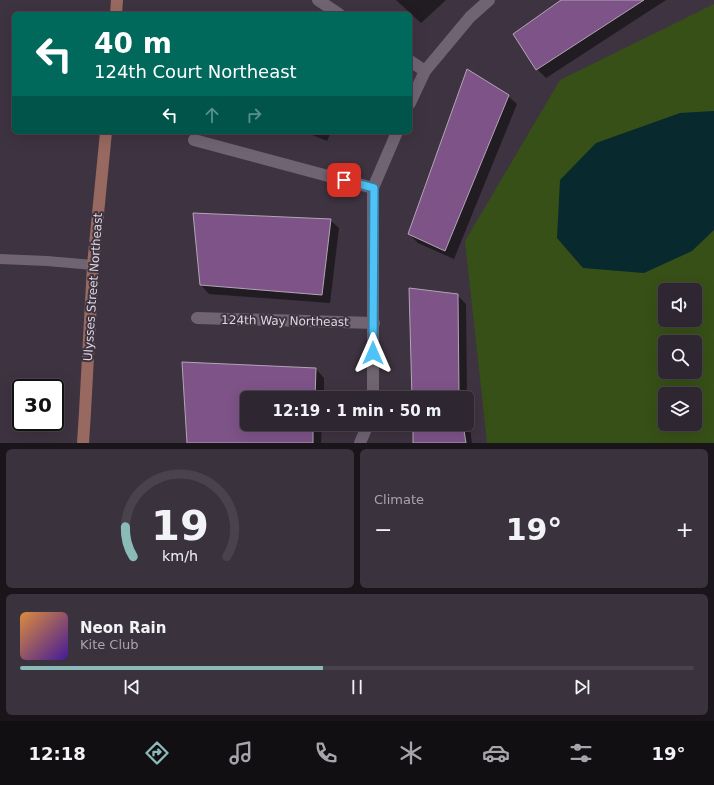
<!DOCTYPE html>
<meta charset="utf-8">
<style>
:root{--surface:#2e2630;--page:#3a323c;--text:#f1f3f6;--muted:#a7a5ab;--line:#49434c;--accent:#8bbbb9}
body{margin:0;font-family:"DejaVu Sans",sans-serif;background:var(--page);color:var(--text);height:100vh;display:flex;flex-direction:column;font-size:15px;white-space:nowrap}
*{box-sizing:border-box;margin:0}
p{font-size:13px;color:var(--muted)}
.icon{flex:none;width:22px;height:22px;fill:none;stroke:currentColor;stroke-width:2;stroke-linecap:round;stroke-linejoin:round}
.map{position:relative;height:443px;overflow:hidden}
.sheet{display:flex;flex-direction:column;gap:6px;padding:6px;background:#19151a;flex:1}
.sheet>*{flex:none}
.banner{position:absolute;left:12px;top:12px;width:400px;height:122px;border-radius:6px;box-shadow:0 4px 16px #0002,0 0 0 1px var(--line);background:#00695c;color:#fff;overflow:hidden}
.buttons{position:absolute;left:658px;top:283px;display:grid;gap:8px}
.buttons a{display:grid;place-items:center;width:44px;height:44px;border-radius:6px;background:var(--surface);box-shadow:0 4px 16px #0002,0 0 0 1px var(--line);font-size:20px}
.speed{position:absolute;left:12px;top:379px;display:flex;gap:8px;font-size:20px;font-weight:700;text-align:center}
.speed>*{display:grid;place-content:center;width:52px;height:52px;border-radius:50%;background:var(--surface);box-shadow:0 4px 16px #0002,0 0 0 1px var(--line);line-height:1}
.speed .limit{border:2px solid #111;border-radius:6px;background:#fff;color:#111}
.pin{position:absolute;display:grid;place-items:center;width:34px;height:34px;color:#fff;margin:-17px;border-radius:8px;box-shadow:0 2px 6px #0006}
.me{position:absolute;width:44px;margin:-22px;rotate:0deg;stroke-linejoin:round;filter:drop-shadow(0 0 3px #0008)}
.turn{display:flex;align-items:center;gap:14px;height:84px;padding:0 16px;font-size:18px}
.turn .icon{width:52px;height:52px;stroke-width:2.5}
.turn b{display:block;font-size:28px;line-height:34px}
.lanes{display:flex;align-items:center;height:38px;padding:0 16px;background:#0003;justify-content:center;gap:20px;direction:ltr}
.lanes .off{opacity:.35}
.big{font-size:30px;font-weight:600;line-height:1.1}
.sheet .card{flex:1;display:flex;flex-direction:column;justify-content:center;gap:6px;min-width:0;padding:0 14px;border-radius:6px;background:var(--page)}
.sheet .dial{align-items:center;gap:0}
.dial svg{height:104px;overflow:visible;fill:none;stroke:var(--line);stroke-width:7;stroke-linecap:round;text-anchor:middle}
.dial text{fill:var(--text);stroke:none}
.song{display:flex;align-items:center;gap:12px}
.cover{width:48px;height:48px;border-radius:6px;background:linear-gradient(135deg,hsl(30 70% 55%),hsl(260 70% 35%))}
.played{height:4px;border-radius:2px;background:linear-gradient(90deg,var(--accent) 45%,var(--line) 45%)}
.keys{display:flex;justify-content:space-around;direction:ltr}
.heat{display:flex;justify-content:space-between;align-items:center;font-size:22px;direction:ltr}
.sheet .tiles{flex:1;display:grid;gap:6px;grid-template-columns:1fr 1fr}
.card:last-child{grid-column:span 2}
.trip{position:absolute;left:240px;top:391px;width:234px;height:40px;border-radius:6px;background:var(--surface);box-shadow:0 4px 16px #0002,0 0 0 1px var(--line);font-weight:600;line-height:40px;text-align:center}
.dock{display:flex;height:64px;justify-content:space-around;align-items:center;background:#120f13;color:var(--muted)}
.dock .icon{width:28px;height:28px}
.dock .current{color:var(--accent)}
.dock b{font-size:18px;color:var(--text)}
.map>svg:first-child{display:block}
.green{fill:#375017;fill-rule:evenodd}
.water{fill:#08292e}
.shadow{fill:#0007}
.building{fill:#7e5388;stroke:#b2a5b5}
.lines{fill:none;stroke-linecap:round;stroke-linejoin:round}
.lane{stroke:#706473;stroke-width:10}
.street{stroke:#706473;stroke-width:12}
.secondary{stroke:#986960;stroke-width:12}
.route-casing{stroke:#337fa1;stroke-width:10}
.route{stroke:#4fc3f7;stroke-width:7}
.labels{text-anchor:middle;stroke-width:4;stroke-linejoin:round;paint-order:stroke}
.street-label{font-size:12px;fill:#ded8e0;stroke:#3e3340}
</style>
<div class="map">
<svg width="714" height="443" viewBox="0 0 714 443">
<rect width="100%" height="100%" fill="#3e3340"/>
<path class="green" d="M714,4v439h-227l-22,-202 95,-161zM665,290h30v30h-30zM665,342h30v30h-30zM665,394h30v30h-30z"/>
<path class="water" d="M714,111v119l-22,21 -48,22 -61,-5 -26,-30 3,-58 36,-37 84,-30z"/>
<g class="shadow">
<path d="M396,0h50l-25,23z"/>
<path d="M562,0h104l-120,78 -9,-9 -23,-35z"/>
<path d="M508,96l9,8 -63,155 -36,-16 -9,-9z"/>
<path d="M305,132h26l-4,9z"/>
<path d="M330,220l9,8 -9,75 -121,-9 -8,-9z"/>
<path d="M457,295l9,9 1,94h-54z"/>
<path d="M183,363l133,6 8,9v20h-77v26h75l-1,19h-133z"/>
<path d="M467,406l5,37h-58v-19h53z"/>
</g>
<g class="building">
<path d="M561,0h83l-108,70 -23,-36z"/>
<path d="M467,69l42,26 -64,156 -37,-17z"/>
<path d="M193,213l138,6 -9,76 -122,-10z"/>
<path d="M409,288l49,6 1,104h-47z"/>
<path d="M182,362l134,6 -1,30h-68v26h66v19h-126z"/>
<path d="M413,424h50l3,19h-53z"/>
</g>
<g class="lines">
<path class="lane" d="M0,259l47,2 46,4"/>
<g class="street">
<path d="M318,0l21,14"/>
<path d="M410,61l15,10"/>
<path d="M410,103l15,-32 45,-54 19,-17"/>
<path d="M194,140l179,48"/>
<path d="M197,318l177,5"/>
<path d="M373,398v-210l24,-56"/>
<path d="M360,443l8,-19"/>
</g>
<g class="secondary">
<path d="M116,14l1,-14"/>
<path d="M83,443l2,-31 8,-147 13,-133"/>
</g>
</g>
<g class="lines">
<g class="route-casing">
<path id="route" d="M344,180l30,8 -1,165"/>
</g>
<use href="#route" class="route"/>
</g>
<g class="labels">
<g class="street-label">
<text transform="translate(93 287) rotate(-86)" y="4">Ulysses Street Northeast</text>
<text transform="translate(285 321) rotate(1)" y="4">124th Way Northeast</text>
</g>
</g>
</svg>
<div class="buttons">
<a><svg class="icon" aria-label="sound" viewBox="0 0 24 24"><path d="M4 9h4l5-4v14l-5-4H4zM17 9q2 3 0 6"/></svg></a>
<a><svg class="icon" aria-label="search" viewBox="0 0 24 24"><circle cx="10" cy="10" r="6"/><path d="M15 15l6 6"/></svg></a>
<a><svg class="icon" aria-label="layers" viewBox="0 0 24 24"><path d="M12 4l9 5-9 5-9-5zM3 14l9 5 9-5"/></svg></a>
</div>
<div class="speed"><div class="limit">30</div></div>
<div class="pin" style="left:344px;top:180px;background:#d93025"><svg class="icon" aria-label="arrive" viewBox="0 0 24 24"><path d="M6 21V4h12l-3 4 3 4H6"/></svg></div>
<svg class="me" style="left:373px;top:353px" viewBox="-20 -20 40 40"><path d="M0-17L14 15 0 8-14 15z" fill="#4fc3f7" stroke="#fff" stroke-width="4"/></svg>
<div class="trip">12:19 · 1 min · 50 m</div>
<div class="banner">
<div class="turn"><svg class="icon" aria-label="left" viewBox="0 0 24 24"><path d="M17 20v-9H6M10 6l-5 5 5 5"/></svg><div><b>40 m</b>124th Court Northeast</div></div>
<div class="lanes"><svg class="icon" aria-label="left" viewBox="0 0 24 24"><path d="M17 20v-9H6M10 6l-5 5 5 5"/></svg><svg class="icon off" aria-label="ahead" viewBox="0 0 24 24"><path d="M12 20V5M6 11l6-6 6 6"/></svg><svg class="icon off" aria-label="right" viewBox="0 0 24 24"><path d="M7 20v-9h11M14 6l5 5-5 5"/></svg></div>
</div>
</div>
<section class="sheet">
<div class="tiles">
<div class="card dial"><svg viewBox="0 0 100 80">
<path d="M14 69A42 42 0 1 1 86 69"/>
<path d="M14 69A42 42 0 0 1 8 46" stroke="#8bbbb9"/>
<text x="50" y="56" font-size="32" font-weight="700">19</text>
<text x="50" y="72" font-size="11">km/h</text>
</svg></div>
<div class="card"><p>Climate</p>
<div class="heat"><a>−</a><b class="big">19°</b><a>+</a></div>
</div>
<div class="card">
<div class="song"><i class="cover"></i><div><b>Neon Rain</b><p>Kite Club</p></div></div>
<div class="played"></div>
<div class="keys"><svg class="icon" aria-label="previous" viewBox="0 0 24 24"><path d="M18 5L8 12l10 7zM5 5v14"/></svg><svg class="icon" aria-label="pause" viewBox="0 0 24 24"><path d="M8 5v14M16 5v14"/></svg><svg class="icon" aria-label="next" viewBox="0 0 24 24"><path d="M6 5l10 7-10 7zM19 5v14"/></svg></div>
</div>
</div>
</section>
<nav class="dock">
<b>12:18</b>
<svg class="icon current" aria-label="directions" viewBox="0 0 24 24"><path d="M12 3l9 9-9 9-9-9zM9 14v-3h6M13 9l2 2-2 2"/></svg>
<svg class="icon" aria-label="music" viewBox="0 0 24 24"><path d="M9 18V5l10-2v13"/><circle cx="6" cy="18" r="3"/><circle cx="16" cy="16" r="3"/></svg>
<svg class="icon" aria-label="phone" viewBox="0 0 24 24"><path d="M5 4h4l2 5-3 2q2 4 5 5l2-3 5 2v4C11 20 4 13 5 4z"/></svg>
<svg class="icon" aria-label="climate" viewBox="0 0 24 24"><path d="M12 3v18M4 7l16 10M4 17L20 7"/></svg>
<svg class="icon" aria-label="car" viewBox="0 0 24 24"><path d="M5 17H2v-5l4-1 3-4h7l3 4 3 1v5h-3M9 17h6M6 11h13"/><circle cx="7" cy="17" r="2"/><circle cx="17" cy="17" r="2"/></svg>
<svg class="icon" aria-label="filters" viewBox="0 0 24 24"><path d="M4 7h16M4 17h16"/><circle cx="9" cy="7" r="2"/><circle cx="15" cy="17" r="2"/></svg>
<b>19°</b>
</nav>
